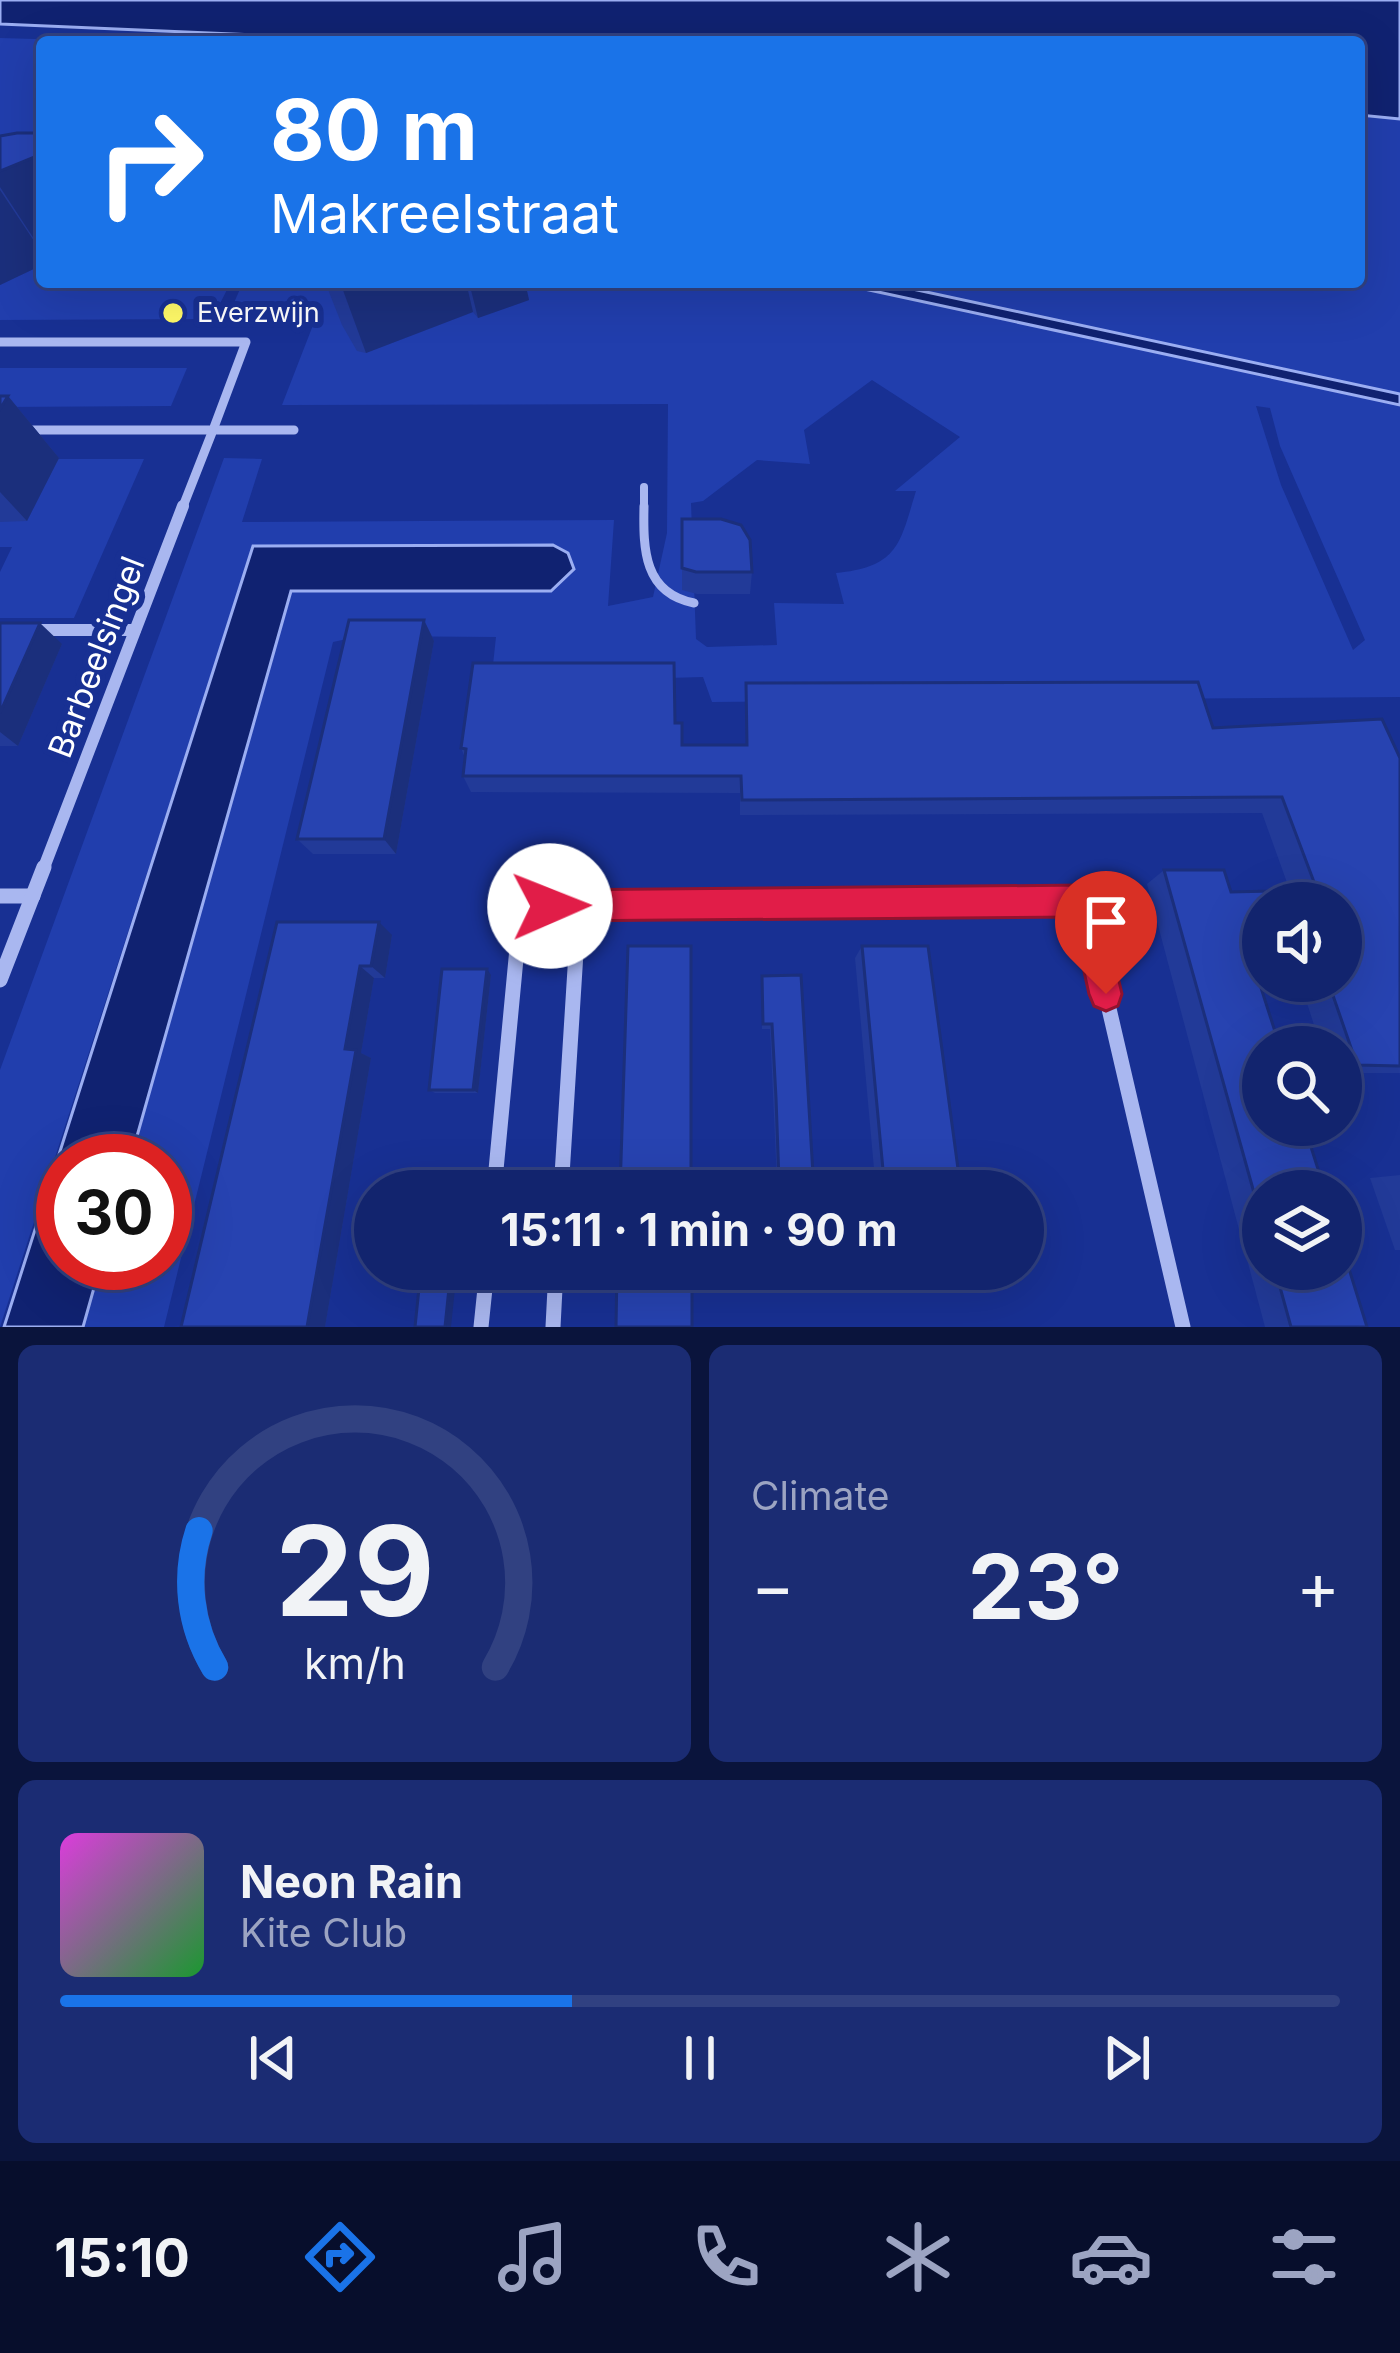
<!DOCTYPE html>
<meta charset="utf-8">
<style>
:root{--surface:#12246e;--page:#1b2c73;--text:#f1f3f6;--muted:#9ca4c2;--line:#314181;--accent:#1a73e8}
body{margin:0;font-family:Inter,sans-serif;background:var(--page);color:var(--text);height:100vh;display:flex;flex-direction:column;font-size:45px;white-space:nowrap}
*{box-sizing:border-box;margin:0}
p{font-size:39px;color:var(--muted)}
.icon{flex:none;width:66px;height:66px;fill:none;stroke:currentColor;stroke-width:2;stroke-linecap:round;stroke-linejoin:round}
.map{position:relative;height:1327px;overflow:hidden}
.side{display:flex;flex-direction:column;gap:18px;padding:18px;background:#0a143c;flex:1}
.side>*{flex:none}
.banner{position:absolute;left:36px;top:36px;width:1329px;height:252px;border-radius:12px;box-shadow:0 12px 48px #0002,0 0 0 3px var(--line);background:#1a73e8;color:#fff;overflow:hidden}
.buttons{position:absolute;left:1242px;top:882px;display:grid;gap:24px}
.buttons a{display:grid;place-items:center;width:120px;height:120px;border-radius:50%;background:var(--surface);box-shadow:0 12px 48px #0002,0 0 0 3px var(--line);font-size:60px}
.speed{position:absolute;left:36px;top:1134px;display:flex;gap:24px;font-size:60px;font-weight:700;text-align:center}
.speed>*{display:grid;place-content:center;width:156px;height:156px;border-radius:50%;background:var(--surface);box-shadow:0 12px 48px #0002,0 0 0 3px var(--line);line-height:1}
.speed .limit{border:18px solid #d22;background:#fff;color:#111}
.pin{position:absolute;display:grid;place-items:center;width:102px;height:102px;color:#fff;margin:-123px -51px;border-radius:50% 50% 50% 0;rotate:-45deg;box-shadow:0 0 12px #0007}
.pin .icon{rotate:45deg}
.me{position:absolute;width:132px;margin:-66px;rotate:89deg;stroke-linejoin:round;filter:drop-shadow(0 0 9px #0008)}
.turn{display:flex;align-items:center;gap:42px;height:252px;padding:0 36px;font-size:54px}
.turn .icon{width:156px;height:156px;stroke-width:2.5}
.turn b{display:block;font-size:84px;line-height:102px}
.big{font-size:90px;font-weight:700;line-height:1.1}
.side .card{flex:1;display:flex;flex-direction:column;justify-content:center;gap:18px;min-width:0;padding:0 42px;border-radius:18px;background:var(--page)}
.side .dial{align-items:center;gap:0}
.dial svg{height:312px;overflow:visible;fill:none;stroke:var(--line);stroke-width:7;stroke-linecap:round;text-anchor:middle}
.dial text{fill:var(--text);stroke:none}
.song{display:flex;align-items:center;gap:36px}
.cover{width:144px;height:144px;border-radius:18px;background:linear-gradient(135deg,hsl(300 70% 55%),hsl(130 70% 35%))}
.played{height:12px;border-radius:6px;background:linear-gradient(90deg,var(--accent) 40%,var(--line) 40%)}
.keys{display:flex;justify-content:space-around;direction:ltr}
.heat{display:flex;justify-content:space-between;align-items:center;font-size:66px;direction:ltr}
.side .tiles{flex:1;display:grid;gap:18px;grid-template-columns:1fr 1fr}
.card:last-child{grid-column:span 2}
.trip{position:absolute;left:354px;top:1170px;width:690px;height:120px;border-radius:60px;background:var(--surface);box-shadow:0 12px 48px #0002,0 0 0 3px var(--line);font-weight:700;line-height:120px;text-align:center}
.dock{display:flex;height:192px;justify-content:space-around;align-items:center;background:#070e2c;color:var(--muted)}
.dock .icon{width:84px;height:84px}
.dock .current{color:var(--accent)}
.dock b{font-size:54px;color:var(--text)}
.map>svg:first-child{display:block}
.green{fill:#213ead;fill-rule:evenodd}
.water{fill:#102271;stroke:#9baef2;stroke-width:3}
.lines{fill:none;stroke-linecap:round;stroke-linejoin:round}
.lane-far1{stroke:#a9b7f0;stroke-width:8}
.lane{stroke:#a9b7f0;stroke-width:9}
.street-far2{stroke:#a9b7f0;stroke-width:9}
.street-far1{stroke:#a9b7f0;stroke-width:12}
.street{stroke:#a9b7f0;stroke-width:15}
.wall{fill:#223a98}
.shaded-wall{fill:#1b2f7c}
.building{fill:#2743b1;stroke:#1b2f7c;stroke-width:3}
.route{fill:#e11d48;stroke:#92132f;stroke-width:3}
.poi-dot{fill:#fff968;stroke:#183093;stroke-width:4.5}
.labels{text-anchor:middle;stroke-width:12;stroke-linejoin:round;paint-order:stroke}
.far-poi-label{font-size:27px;fill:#fff;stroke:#183093;text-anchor:start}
.street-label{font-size:33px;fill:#fff;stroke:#183093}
</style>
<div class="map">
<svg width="1400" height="1327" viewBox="0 0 1400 1327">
<rect width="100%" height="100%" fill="#183093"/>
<g class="green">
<path d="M0,38l139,4h-97v102l-42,-1z"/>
<path d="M1359,115l41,5v274l-520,-112h479z"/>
<path d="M0,183l42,2v97h189l-19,37 -212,1z"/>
<path d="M243,282h589l568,123v292l-688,5 -9,-25 -212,6 5,-46 -135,-1 -28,6 -169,685h-81l18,-64h64v-102h-35l161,-571 260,1 2,-46 -300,1 -253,781v-257l224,-612 38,1 -20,63 372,-2 -6,86 45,-9 14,-64 1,-129 -386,1 33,-85 -88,-1zM872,380l88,57 -65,54h21c-16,52 -17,76 -80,82l8,31 -70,-1 3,42 -70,2 -11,-8 -5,-136 12,-2 54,-41 53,4 -6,-34zM1256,406l14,2 10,38 85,194 -12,10 -72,-165z"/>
<path d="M0,368h187l-16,38 -171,1z"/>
<path d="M0,459h144l-70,159h-74v-46l12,-25h-12z"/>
</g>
<g class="water">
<path d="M0,0h1400v119l-41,-4v-73h-937l-422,-18z"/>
<path d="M832,282h48l520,112v11z"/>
<path d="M553,545l15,8 6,16 -23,22h-260l-161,570h-67v102h38l-18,64h-79l249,-781z"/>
</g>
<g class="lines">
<path class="lane-far1" d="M644,509v-22"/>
<path class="lane" d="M644,506c-1,44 0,87 50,97"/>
<g class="street-far2">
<path d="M0,342h246l-33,88h-213"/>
<path d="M182,509l31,-79h81"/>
</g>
<g class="street-far1">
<path d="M0,630h135"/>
<path d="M43,870l140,-364"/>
</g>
<g class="street">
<path d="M0,896h33"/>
<path d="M0,980l44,-113"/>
<path d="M494,1191l27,-285 563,-5 99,426"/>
<path d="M561,1191l18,-286"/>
<path d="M481,1327l6,-58"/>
<path d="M553,1327l3,-58"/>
</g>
</g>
<g class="wall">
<path d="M42,133v132l-42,20v-149z"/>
<path d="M325,282h200l4,18 -51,18 -5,-6 -107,41 -9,-2 -15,-26z"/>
<path d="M0,396h8l51,62 -32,63 -27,1z"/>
<path d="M682,519l70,53 -2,22h-53l-15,-4z"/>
<path d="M424,620l10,21 -38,213h-83l-16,-15z"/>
<path d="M0,623l62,21 -44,102h-18z"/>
<path d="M746,683l467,45 187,30v315h-59v-26h-20l-21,-66h41v-78h-78v45l-14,1 14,242v78h78l26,58h-102l-118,-443 17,-14 67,22 59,-1 -28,-78 -522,2v-22l-269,-1 -8,-16 2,-18 -4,-10 285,-3z"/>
<path d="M277,922l115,13 -7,43h-11l-13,75 10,5 -46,269z"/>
<path d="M862,946l99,245h-85l-21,-233z"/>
<path d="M491,975l-13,118h-43l-6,-3z"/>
<path d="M762,976l52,215h-43l-1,-8 7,-1 -7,-153h-8z"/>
<path d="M1400,1175v75h-5l-25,-72z"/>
</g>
<g class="shaded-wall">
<path d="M42,154v97l-42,-64v-16z"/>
<path d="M0,190l42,63v12l-42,20z"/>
<path d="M340,282h126l7,30 -107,41z"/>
<path d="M469,282h56l4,18 -51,18z"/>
<path d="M8,396l51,62 -32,63 -27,-29v-83z"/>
<path d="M424,620l10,21 -38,213 -12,-15z"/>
<path d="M40,623l22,21 -44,102 -18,-14v-19z"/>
<path d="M379,922l13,13 -7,43 -14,-12z"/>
<path d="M360,966l14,12 -13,75 10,5 -46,269h-18l38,-278z"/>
<path d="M487,969l4,6 -13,118 -5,-3z"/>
<path d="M451,1269h6l-6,58h-6z"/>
</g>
<g class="building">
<path d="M17,133h25v21l-42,17v-35z"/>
<path d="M0,396h8l-8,13z"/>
<path d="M682,519h39l20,6 9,15 2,32h-56l-14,-4z"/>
<path d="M349,620h75l-40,219h-87z"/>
<path d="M0,623h40l-40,90z"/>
<path d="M473,663h201l1,60h7v22h65l-1,-62 452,-1 15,46 169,-9 18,39v308l-43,-1 -29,-84h13v-78h-78v34l-18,1 35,109h-17v78h41l21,66h-62v34l-99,-355h60l7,22 86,-2 -35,-93 -540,3 -1,-24h-278l3,-27 -5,-1z"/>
<path d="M277,922h102l-8,44h-11l-15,83 11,1 -49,277h-126z"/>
<path d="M628,946h63v245h-71z"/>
<path d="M862,946h66l33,245h-76z"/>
<path d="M442,969h45l-14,121h-44z"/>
<path d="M801,975l13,216h-41l-1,-9 7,-1 -3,-83 -4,-74h-9l-1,-48z"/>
<path d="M1341,1243l26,84h-76l-16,-58h66z"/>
<path d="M421,1269h30l-6,58h-30z"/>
<path d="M617,1269h75v58h-76z"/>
</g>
<path class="route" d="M1084,885l11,5 5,11 22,93 -4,12 -12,5 -12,-5 -5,-12 -17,-77 -522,4 -11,-4 -4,-11 4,-11 11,-5z"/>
<circle class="poi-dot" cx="173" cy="313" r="12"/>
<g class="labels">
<g class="far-poi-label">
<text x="197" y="322">Everzwijn</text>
</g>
<g class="street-label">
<text transform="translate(96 657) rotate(-69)" y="12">Barbeelsingel</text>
</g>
</g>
</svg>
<div class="buttons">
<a><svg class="icon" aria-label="sound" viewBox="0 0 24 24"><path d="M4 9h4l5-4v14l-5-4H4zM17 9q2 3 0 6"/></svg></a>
<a><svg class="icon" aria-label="search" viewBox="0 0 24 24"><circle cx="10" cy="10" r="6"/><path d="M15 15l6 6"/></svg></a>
<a><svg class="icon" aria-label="layers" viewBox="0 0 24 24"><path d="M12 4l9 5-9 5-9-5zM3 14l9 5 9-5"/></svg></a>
</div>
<div class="speed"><div class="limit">30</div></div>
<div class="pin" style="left:1106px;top:994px;background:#d93025"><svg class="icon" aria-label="arrive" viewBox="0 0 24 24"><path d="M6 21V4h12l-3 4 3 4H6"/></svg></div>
<svg class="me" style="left:550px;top:906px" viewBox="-20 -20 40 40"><circle r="19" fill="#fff"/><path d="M0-13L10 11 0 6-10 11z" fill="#e11d48"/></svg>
<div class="trip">15:11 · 1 min · 90 m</div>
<div class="banner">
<div class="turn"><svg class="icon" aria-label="right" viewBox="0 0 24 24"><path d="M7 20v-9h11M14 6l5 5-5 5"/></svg><div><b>80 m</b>Makreelstraat</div></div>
</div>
</div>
<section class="side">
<div class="tiles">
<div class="card dial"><svg viewBox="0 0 100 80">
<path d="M14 69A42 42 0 1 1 86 69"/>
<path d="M14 69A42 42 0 0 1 10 34" stroke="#1a73e8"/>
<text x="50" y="56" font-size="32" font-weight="700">29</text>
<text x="50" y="72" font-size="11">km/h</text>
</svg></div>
<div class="card"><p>Climate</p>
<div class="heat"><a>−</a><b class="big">23°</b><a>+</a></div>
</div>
<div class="card">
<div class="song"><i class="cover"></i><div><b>Neon Rain</b><p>Kite Club</p></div></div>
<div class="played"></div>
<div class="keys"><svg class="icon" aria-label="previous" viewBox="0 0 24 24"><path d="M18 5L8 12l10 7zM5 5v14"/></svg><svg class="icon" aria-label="pause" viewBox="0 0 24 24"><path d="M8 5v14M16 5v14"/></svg><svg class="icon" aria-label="next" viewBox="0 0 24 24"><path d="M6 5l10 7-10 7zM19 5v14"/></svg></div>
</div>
</div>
</section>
<nav class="dock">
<b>15:10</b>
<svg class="icon current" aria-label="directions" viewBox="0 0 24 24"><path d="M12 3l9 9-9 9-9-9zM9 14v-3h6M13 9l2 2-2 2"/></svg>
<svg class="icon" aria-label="music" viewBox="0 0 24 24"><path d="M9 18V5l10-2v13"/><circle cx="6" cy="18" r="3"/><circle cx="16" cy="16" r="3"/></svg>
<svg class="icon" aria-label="phone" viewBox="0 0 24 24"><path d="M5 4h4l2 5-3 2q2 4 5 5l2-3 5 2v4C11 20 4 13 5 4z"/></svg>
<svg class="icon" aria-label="climate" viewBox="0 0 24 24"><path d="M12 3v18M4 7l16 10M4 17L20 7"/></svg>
<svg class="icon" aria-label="car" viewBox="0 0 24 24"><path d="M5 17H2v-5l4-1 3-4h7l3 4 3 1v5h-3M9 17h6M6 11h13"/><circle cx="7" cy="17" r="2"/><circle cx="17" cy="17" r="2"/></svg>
<svg class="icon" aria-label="filters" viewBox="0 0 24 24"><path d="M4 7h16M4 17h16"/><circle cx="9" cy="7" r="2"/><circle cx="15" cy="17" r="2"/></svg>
</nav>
